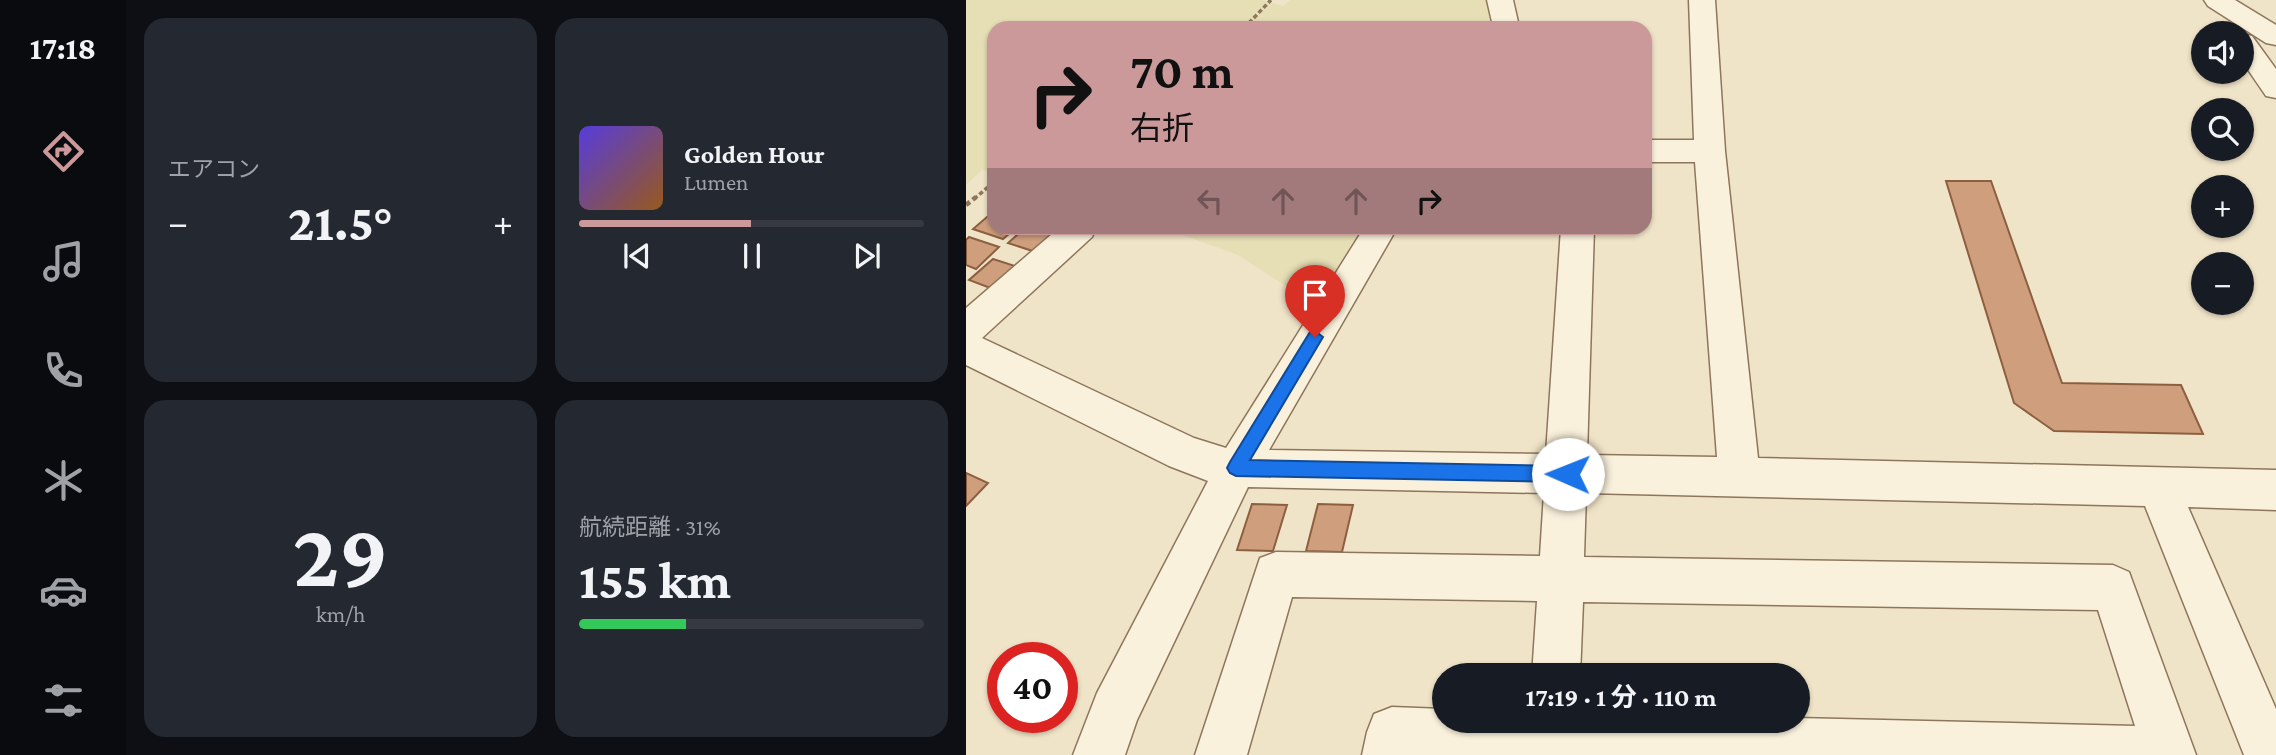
<!DOCTYPE html>
<html lang="ja">
<meta charset="utf-8">
<style>
:root{--surface:#171b24;--page:#242831;--text:#f1f3f6;--muted:#9ea1a6;--line:#363941;--accent:#cc999b}
body{margin:0;font-family:"Crimson Pro","Noto Sans JP",serif;background:var(--page);color:var(--text);height:100vh;display:flex;flex-direction:column;font-size:26px;white-space:nowrap}
*{box-sizing:border-box;margin:0}
p{font-size:23px;color:var(--muted)}
.icon{flex:none;width:38px;height:38px;fill:none;stroke:currentColor;stroke-width:2;stroke-linecap:round;stroke-linejoin:round}
.map{position:relative;flex:1;overflow:hidden}
.panel{display:flex;flex-direction:column;gap:18px;padding:18px;background:#0d0f14;width:840px}
.panel>*{flex:none}
.hud{position:absolute;left:21px;top:21px;width:665px;height:214px;border-radius:21px;box-shadow:0 2px 5px #0004;background:#cc999b;color:#111;overflow:hidden}
.fabs{position:absolute;left:1225px;top:21px;display:grid;gap:14px}
.fabs a{display:grid;place-items:center;width:63px;height:63px;border-radius:50%;background:var(--surface);box-shadow:0 2px 5px #0004;font-size:35px}
.speed{position:absolute;left:21px;top:642px;display:flex;gap:14px;font-size:35px;font-weight:700;text-align:center}
.speed>*{display:grid;place-content:center;width:91px;height:91px;border-radius:50%;background:var(--surface);box-shadow:0 2px 5px #0004;line-height:1}
.speed .limit{border:10px solid #d22;background:#fff;color:#111}
.pin{position:absolute;display:grid;place-items:center;width:60px;height:60px;color:#fff;margin:-72px -30px;border-radius:50% 50% 50% 0;rotate:-45deg;box-shadow:0 0 7px #0007}
.pin .icon{rotate:45deg}
.me{position:absolute;width:77px;margin:-38px;rotate:271deg;stroke-linejoin:round;filter:drop-shadow(0 0 5px #0008)}
.turn{display:flex;align-items:center;gap:24px;height:147px;padding:0 28px;font-size:32px}
.turn .icon{width:91px;height:91px;stroke-width:2.5}
.turn b{display:block;font-size:49px;line-height:60px}
.lanes{display:flex;align-items:center;height:66px;padding:0 28px;background:#0003;justify-content:center;gap:35px;direction:ltr}
.lanes .off{opacity:.35}
.big{font-size:52px;font-weight:700;line-height:1.1}
.panel .card{flex:1;display:flex;flex-direction:column;justify-content:center;gap:10px;min-width:0;padding:0 24px;border-radius:21px;background:var(--page)}
.panel .dial{align-items:center;gap:0}
.dial b{font-size:91px;line-height:1}
.song{display:flex;align-items:center;gap:21px}
.cover{width:84px;height:84px;border-radius:10px;background:linear-gradient(135deg,hsl(250 70% 55%),hsl(30 70% 35%))}
.played{height:7px;border-radius:4px;background:linear-gradient(90deg,var(--accent) 50%,var(--line) 50%)}
.keys{display:flex;justify-content:space-around;direction:ltr}
.heat{display:flex;justify-content:space-between;align-items:center;font-size:38px;direction:ltr}
.charge{height:10px;border-radius:5px;background:linear-gradient(90deg,#34c759 31%,var(--line) 0)}
.panel .tiles{flex:1;display:grid;gap:18px;grid-template-columns:repeat(2,1fr)}
.trip{position:absolute;left:466px;top:663px;width:378px;height:70px;border-radius:35px;background:var(--surface);box-shadow:0 2px 5px #0004;font-weight:700;line-height:70px;text-align:center}
main{display:flex;flex:1;min-height:0}
.menu{display:flex;flex-direction:column;width:126px;justify-content:space-around;align-items:center;background:#090b0e;color:var(--muted)}
.menu .icon{width:49px;height:49px}
.menu .active{color:var(--accent)}
.menu b{font-size:32px;color:var(--text)}
.map>svg:first-child{display:block}
.farmland{fill:#e6deb5}
.building{fill:#cf9f7d;stroke:#8d5f41;stroke-width:2}
.lines{fill:none;stroke-linecap:round;stroke-linejoin:round}
.minor-casing{stroke:#8d765c;stroke-width:3}
.path-far1{stroke:#8d765c;stroke-width:3.5;stroke-dasharray:4.5 2.5;stroke-linecap:butt}
.path{stroke:#8d765c;stroke-width:4.5;stroke-dasharray:5 3.5;stroke-linecap:butt}
.minor{fill:#faf1dc;fill-rule:evenodd}
.route{fill:#1a73e8;stroke:#114b97;stroke-width:2}
</style>
<main>
<nav class="menu">
<b>17:18</b>
<svg class="icon active" aria-label="directions" viewBox="0 0 24 24"><path d="M12 3l9 9-9 9-9-9zM9 14v-3h6M13 9l2 2-2 2"/></svg>
<svg class="icon" aria-label="music" viewBox="0 0 24 24"><path d="M9 18V5l10-2v13"/><circle cx="6" cy="18" r="3"/><circle cx="16" cy="16" r="3"/></svg>
<svg class="icon" aria-label="phone" viewBox="0 0 24 24"><path d="M5 4h4l2 5-3 2q2 4 5 5l2-3 5 2v4C11 20 4 13 5 4z"/></svg>
<svg class="icon" aria-label="climate" viewBox="0 0 24 24"><path d="M12 3v18M4 7l16 10M4 17L20 7"/></svg>
<svg class="icon" aria-label="car" viewBox="0 0 24 24"><path d="M5 17H2v-5l4-1 3-4h7l3 4 3 1v5h-3M9 17h6M6 11h13"/><circle cx="7" cy="17" r="2"/><circle cx="17" cy="17" r="2"/></svg>
<svg class="icon" aria-label="filters" viewBox="0 0 24 24"><path d="M4 7h16M4 17h16"/><circle cx="9" cy="7" r="2"/><circle cx="15" cy="17" r="2"/></svg>
</nav>
<section class="panel">
<div class="tiles">
<div class="card"><p>エアコン</p>
<div class="heat"><a>−</a><b class="big">21.5°</b><a>+</a></div>
</div>
<div class="card">
<div class="song"><i class="cover"></i><div><b>Golden Hour</b><p>Lumen</p></div></div>
<div class="played"></div>
<div class="keys"><svg class="icon" aria-label="previous" viewBox="0 0 24 24"><path d="M18 5L8 12l10 7zM5 5v14"/></svg><svg class="icon" aria-label="pause" viewBox="0 0 24 24"><path d="M8 5v14M16 5v14"/></svg><svg class="icon" aria-label="next" viewBox="0 0 24 24"><path d="M6 5l10 7-10 7zM19 5v14"/></svg></div>
</div>
<div class="card dial"><b>29</b><p>km/h</p></div>
<div class="card"><p>航続距離 · 31%</p><b class="big">155 km</b><div class="charge"></div></div>
</div>
</section>
<div class="map">
<svg width="1310" height="755" viewBox="0 0 1310 755">
<rect width="100%" height="100%" fill="#f0e4c8"/>
<g class="farmland">
<path d="M0,0h296l21,6 7,-6h194l3,1 3,24 -2,3h-494v145l-12,-3 -16,15z"/>
<path d="M198,228h203l-49,79 -80,-52z"/>
</g>
<g class="building">
<path d="M980,181h45l71,202 119,2 22,49 -149,-3 -40,-28z"/>
<path d="M28,211v17h22l-13,11 -30,-10z"/>
<path d="M59,228h21l15,4 -22,21 -31,-10z"/>
<path d="M3,237l30,10 -23,22 -10,-4v-25z"/>
<path d="M27,259l31,10 -23,23 -32,-12z"/>
<path d="M0,473l22,10 -22,23z"/>
<path d="M286,504l35,1 -14,46 -36,-1z"/>
<path d="M352,504l35,1 -11,47 -36,-1z"/>
</g>
<g class="lines">
<g class="minor-casing">
<g id="minor">
<path d="M521,0h26l5,22 -3,6h-26l3,-6z"/>
<path d="M723,0h26l10,151 33,307 518,12v40l-88,-3 88,202v46h-32l-99,-249 -559,-13 -2,64 529,8 16,7 67,183h-834l5,-23 7,-18 18,-7 52,2v12h353v-3l338,8 -37,-116 -515,-8 -3,74h-48l5,-75 -245,-4 -45,158h-52l65,-197 16,-6 264,4 4,-63 -296,-6 -111,233 -12,35h-52l24,-62 111,-212 -39,-15 -203,-101v-57l93,-80h37l-4,9 -110,101 212,100 32,10 138,-220h33l-128,222 277,4 15,-226h33l-7,227 130,2 -22,-295h-50v-22h49z"/>
<path d="M1238,0h31l41,25v20l-10,-2 -58,-37z"/>
<path d="M1276,34l10,2 24,33v29l-10,-2 -24,-35z"/>
</g>
</g>
<g class="path-far1">
<path d="M278,28l27,-28"/>
<path d="M8,199l20,-17"/>
</g>
<path class="path" d="M0,205l10,-8"/>
<use href="#minor" class="minor"/>
</g>
<path class="route" d="M349,331l8,6 -73,123 318,6 6,3 2,5 -2,6 -6,2 -332,-6 -6,-3 -3,-5 3,-6 80,-130z"/>
</svg>
<div class="fabs">
<a><svg class="icon" aria-label="sound" viewBox="0 0 24 24"><path d="M4 9h4l5-4v14l-5-4H4zM17 9q2 3 0 6"/></svg></a>
<a><svg class="icon" aria-label="search" viewBox="0 0 24 24"><circle cx="10" cy="10" r="6"/><path d="M15 15l6 6"/></svg></a>
<a>+</a>
<a>−</a>
</div>
<div class="speed"><div class="limit">40</div></div>
<div class="pin" style="left:349px;top:337px;background:#d93025"><svg class="icon" aria-label="arrive" viewBox="0 0 24 24"><path d="M6 21V4h12l-3 4 3 4H6"/></svg></div>
<svg class="me" style="left:602px;top:474px" viewBox="-20 -20 40 40"><circle r="19" fill="#fff"/><path d="M0-13L10 11 0 6-10 11z" fill="#1a73e8"/></svg>
<div class="trip">17:19 · 1 分 · 110 m</div>
<div class="hud">
<div class="turn"><svg class="icon" aria-label="right" viewBox="0 0 24 24"><path d="M7 20v-9h11M14 6l5 5-5 5"/></svg><div><b>70 m</b>右折</div></div>
<div class="lanes"><svg class="icon off" aria-label="left" viewBox="0 0 24 24"><path d="M17 20v-9H6M10 6l-5 5 5 5"/></svg><svg class="icon off" aria-label="ahead" viewBox="0 0 24 24"><path d="M12 20V5M6 11l6-6 6 6"/></svg><svg class="icon off" aria-label="ahead" viewBox="0 0 24 24"><path d="M12 20V5M6 11l6-6 6 6"/></svg><svg class="icon" aria-label="right" viewBox="0 0 24 24"><path d="M7 20v-9h11M14 6l5 5-5 5"/></svg></div>
</div>
</div>
</main>
